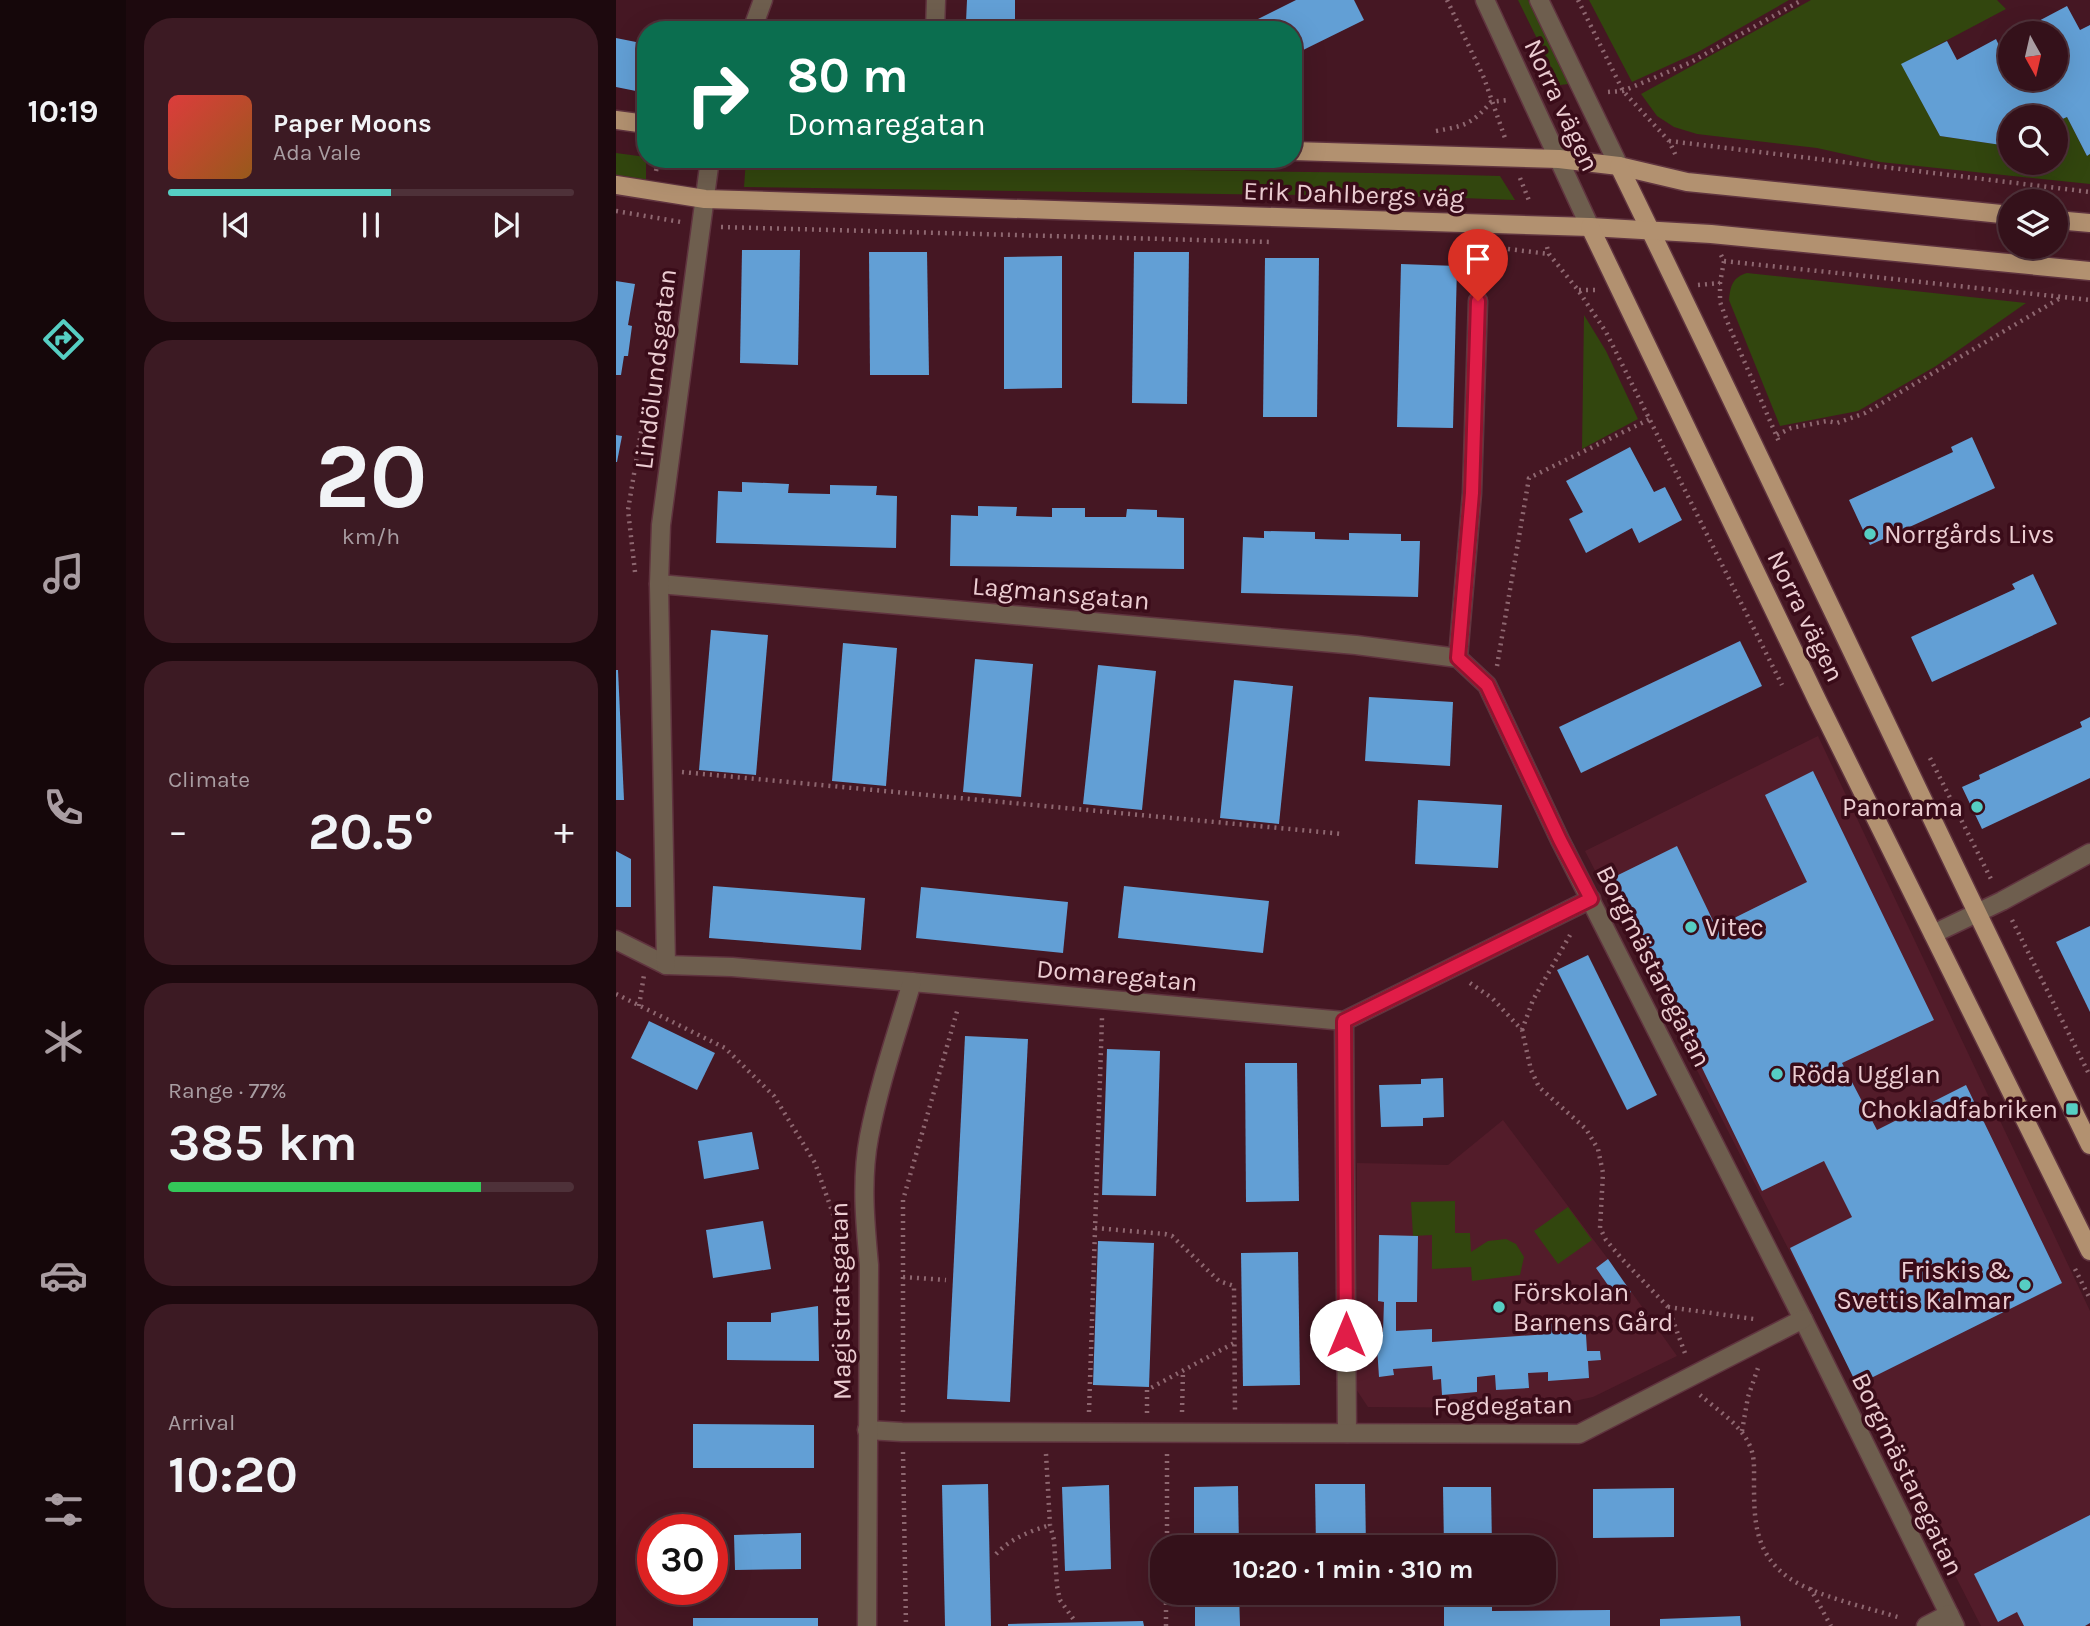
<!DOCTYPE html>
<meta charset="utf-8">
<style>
:root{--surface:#34111a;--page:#3c1a23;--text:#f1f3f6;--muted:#a99da2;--line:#4e3139;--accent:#56cec3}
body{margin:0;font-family:Karla,sans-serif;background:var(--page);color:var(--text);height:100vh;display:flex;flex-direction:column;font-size:26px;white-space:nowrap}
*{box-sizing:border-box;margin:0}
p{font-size:23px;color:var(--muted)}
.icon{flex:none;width:38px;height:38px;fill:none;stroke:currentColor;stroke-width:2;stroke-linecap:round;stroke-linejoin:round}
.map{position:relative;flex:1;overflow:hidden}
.panel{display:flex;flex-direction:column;gap:18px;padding:18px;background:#1d090e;width:490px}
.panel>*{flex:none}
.guide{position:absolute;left:21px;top:21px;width:665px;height:147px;border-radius:28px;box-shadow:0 7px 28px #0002,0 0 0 2px var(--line);background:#0b6e4f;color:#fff;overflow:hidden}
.needle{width:46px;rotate:172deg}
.buttons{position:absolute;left:1382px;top:21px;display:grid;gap:14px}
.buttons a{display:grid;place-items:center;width:70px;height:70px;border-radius:50%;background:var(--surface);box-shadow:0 7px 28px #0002,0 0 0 2px var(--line);font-size:35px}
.speed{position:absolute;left:21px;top:1514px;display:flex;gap:14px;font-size:35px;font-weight:700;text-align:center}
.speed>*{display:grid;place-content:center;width:91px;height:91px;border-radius:50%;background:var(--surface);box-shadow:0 7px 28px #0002,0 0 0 2px var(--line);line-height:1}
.speed .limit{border:10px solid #d22;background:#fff;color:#111}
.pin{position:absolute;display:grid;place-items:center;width:60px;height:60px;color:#fff;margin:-72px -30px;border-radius:50% 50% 50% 0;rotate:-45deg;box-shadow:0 0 7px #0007}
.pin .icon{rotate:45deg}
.me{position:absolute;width:77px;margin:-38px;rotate:0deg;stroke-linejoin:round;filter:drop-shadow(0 0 5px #0008)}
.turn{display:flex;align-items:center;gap:24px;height:147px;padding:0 35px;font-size:32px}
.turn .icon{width:91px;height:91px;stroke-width:2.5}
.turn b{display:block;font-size:49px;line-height:60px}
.big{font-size:52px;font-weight:700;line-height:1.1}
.panel .card{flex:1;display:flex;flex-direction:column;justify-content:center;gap:10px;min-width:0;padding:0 24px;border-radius:28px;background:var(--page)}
.panel .dial{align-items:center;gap:0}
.dial b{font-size:91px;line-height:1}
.song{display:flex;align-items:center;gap:21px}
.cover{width:84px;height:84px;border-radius:10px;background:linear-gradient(135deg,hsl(0 70% 55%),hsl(30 70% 35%))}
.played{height:7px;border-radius:4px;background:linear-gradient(90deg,var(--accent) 55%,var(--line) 55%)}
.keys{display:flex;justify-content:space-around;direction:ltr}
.heat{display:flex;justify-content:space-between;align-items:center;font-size:38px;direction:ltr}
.charge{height:10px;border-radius:5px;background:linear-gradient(90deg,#34c759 77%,var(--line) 0)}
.trip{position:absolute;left:534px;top:1535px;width:406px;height:70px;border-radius:28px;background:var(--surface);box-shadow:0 7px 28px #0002,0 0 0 2px var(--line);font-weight:700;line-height:70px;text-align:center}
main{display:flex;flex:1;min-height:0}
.dock{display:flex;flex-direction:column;width:126px;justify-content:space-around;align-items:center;background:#15070a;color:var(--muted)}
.dock .icon{width:49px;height:49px}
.dock .on{color:var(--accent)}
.dock b{font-size:32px;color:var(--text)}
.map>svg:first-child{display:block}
.built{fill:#531c2a}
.green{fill:#32460e}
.building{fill:#629fd5}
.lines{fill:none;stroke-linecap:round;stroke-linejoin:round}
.minor-casing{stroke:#60343f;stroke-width:21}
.major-casing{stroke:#60343f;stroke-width:21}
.path{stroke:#8e6770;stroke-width:4.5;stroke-dasharray:2 5;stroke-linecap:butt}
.minor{stroke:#6e5e4e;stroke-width:18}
.major{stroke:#b29170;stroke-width:18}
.route-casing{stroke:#92132f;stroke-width:18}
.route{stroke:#e11d48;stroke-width:12}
.poi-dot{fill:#56cec3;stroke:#3a0c19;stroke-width:2.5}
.labels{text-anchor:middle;stroke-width:7;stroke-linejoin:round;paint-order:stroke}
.street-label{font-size:26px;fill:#eccdd2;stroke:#3a0c19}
.poi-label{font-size:26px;fill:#eccdd2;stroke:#3a0c19;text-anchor:start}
</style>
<main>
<nav class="dock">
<b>10:19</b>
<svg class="icon on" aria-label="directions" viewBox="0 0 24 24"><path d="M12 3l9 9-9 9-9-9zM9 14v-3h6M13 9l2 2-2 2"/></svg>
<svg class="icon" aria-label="music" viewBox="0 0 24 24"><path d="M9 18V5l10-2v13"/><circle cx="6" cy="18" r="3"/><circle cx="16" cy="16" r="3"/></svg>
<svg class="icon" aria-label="phone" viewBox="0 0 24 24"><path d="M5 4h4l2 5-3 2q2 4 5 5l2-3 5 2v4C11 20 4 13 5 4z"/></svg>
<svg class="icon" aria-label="climate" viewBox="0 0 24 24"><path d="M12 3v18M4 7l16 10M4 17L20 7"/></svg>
<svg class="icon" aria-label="car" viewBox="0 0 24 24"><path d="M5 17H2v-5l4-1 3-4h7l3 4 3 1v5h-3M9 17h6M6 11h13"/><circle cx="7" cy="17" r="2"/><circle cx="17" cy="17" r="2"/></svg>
<svg class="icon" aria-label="filters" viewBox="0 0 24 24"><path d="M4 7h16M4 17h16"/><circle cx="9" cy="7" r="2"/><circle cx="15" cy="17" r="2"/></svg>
</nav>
<section class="panel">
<div class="card">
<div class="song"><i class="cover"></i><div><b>Paper Moons</b><p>Ada Vale</p></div></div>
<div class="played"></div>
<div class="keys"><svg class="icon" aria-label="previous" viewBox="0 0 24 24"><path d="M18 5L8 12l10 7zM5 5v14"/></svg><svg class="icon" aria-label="pause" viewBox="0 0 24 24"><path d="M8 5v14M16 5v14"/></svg><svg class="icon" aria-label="next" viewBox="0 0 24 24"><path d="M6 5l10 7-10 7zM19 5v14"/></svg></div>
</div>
<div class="card dial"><b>20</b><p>km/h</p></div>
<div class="card"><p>Climate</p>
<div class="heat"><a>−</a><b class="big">20.5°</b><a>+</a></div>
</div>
<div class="card"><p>Range · 77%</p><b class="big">385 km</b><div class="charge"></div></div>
<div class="card"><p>Arrival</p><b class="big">10:20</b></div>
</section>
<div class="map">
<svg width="1474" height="1626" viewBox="0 0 1474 1626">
<rect width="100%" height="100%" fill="#451723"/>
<g class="built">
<path d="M1202,736l272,575v315h-109l-396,-775z"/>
<path d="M887,1120l105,139 69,97 -84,41 -51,11 -174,-1 -12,-18 1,-226 91,2z"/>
</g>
<g class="green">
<path d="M902,0h10l41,84 -9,1z"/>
<path d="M973,0h200l-91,52 -66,30z"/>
<path d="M1195,0h186l9,9 -104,55 38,72 68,10 3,-1v18h45v-41l11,-5 20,39 3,-2v30l-210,-22 -63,-14 -120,-14 -23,-7 -17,-11 -16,-22z"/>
<path d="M0,153l30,4v24l-30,-6z"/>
<path d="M130,159c131,0 262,7 393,10 120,3 241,3 361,7l15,24 -80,-3 -691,-10z"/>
<path d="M1131,273l279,30 -90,63 -78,45 -78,15 -51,-126c1,-14 4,-23 18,-27z"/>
<path d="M968,315l22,36 32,68 -56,30z"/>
<path d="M839,1201v32h15l1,19 17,-11 18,-2 10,5 8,13 -4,18 -48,6 -1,-14 -39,2v-34l-19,1 -2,-34z"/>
<path d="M952,1207l24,33 -34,24 -24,-33z"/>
</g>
<g class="building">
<path d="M351,0h48v25l136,2v3h-196v-8h11z"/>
<path d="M680,0h58l10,20 -71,35v-25h-37l-4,-8z"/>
<path d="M1451,6l13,24 10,-5v129l-3,2 -20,-39 -11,5v-5h-45v28l-3,1 -68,-10 -39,-72 46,-23 10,19 39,-21 8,17 7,-4v27h45v-46h-21l-4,-8z"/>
<path d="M0,38l30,6v49l-30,-6z"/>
<path d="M126,250h58l-2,115 -58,-2z"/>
<path d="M253,252h58l2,123h-59z"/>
<path d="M518,252h55l-2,152 -55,-1z"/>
<path d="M446,256v132l-58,1v-132z"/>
<path d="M649,258h54l-2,159h-54z"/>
<path d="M785,264l56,2 -4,162 -56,-1z"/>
<path d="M0,281l19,3 -7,41 4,1 -4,30h-4l-3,19h-5z"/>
<path d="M0,435l6,1 -5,26h-1z"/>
<path d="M1356,437l23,51 -125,57 -21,-45 104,-48 -2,-5z"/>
<path d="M1014,447l24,45 11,-5 17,33 -43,23 -7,-15 -46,25 -17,-34 14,-7 -17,-31z"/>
<path d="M126,482l47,2 -1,9 42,1v-9l47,1 -1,9 21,1 -1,52 -180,-5 2,-52 24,1z"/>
<path d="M362,506l39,1 -1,9 36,1v-9h33v9h41l1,-8 30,1v7l27,1v51l-234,-3 1,-51 27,1z"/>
<path d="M648,531l51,1v7l34,1v-7l52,1v7h19l-2,56 -177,-4 2,-56 21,1z"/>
<path d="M1417,574l24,50 -125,58 -21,-45 104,-48 -3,-5z"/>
<path d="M95,630l57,5 -12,140 -57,-5z"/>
<path d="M1124,641l22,45 -181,87 -22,-46z"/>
<path d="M227,643l54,5 -11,138 -54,-5z"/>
<path d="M359,659l58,5 -12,133 -58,-5z"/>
<path d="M482,665l58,6 -14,139 -59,-6z"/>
<path d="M0,670h2l6,130h-8z"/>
<path d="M618,680l59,6 -14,138 -59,-6z"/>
<path d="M753,697l84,5 -3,64 -85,-5z"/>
<path d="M1474,717v61l-108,51 -20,-42 18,-8 -1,-4 103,-48 -2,-5z"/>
<path d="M1197,771l121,249 -92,43 35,67 89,-45 96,198 -205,102 -67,-137 62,-31 -28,-56 -62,30 -152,-312 67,-33 39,81 91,-45 -42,-87z"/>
<path d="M802,800l84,5 -4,63 -83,-4z"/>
<path d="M0,851l15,8v48h-15z"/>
<path d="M97,886l152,12 -4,52 -152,-12z"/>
<path d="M508,886l145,15 -6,52 -145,-15z"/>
<path d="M305,887l147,15 -5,51 -147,-15z"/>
<path d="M1474,926v86l-34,-70z"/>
<path d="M972,955l69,140 -30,15 -70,-140z"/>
<path d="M33,1021l66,32 -18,37 -66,-32z"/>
<path d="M349,1036l63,3 -18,363 -63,-3z"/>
<path d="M491,1049l53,2 -4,145 -54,-1z"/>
<path d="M629,1063h52l2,138 -53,1z"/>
<path d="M827,1078l1,39 -21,1v8l-42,1 -2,-42 42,-1v-5z"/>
<path d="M136,1132l7,37 -55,10 -6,-38z"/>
<path d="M147,1221l8,48 -58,9 -7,-48z"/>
<path d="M763,1235l39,1 -1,66h-21v29l36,-2v13l117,-8 -1,-13 37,-2 2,32h13l1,9 -13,1 1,17 -41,3v-9l-20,1 1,15 -33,2 -1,-15 -18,2v15l-35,3 -1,-16 -8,1 -1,-14 -39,3 1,6 -15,2 -3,-45h7l1,-30 -6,-1z"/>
<path d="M482,1241l56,2 -5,144 -56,-2z"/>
<path d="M682,1252l2,133 -57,1 -2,-133z"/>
<path d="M992,1259l23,33 -12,9 -23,-33z"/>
<path d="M202,1306l1,55 -92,-1v-38h44v-9z"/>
<path d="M77,1424l121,1v43h-121z"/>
<path d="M372,1484l3,142h-46l-3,-141z"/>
<path d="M699,1484h50l1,63h-50z"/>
<path d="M493,1485l2,84 -46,2 -3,-84z"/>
<path d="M622,1486l1,61h-45v-60z"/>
<path d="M827,1487h48l1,60h-48z"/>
<path d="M1058,1488v49l-81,1v-49z"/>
<path d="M1474,1515v108l-5,3h-61l-7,-14 -19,10 -24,-48z"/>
<path d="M185,1533v36l-66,1 -1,-35z"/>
<path d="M579,1592h44l1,34h-45z"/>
<path d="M828,1592h48v19l118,-1v16h-166z"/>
<path d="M1124,1616l1,10h-81v-7z"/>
<rect x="77" y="1618" width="125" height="8"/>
<path d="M527,1621l1,5h-136v-2z"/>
</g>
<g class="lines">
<g class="minor-casing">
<g id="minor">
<path d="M869,0l105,227"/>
<path d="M923,0l80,166"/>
<path d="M136,30l11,-30"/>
<path d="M319,30l1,-30"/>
<path d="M862,301l-6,192 -14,165 29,27 73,155 243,479 152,307"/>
<path d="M43,584l697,61 102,13"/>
<path d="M1317,934l69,-33 88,-48"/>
<path d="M0,940l50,25 66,2 180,15 432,39 247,-122"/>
<path d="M50,965l-7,-381 2,-59 49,-366"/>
<path d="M728,1021l3,412"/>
<path d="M251,1430l35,2 677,2 224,-115"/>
<path d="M251,1626l2,-361c-4,-42 -8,-86 0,-128 10,-52 28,-104 43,-155"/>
<path d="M1310,1626l23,-12"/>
</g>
</g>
<g class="major-casing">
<g id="major">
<path d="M0,120l30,4"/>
<path d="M677,151l266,8 60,7 68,16 324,33"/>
<path d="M1003,166c159,326 311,654 471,979"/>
<path d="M0,185l89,14 885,28 121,7 379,37"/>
<path d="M1440,220l34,3"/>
<path d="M974,227l228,475 272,549"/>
</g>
</g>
<g class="path">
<path d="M831,0l37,78 21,60"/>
<path d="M962,0l45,91 46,50 8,17"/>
<path d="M992,92l15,-1 66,-28 113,-63"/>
<path d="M820,131c29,-5 36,-7 55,-29l17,-2"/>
<path d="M1053,141l421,51"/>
<path d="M40,171l3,-12"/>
<path d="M904,178l10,25"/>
<path d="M0,211l65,11"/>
<path d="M105,227l551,15"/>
<path d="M849,247v27l5,9"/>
<path d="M931,247l2,7 29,36 28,42 176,353"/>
<path d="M892,249l41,5"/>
<path d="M1105,255l3,6 -4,22v19l9,24 51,118"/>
<path d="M1108,261l366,39"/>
<path d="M1082,285l22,-2"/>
<path d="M963,290h20"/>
<path d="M1161,435l14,-7 36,-7 10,2 28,-10 197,-116"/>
<path d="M19,572l-7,-62 18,-108 19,-91"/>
<path d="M881,666l32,-188 121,-59"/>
<path d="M1314,758l62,123"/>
<path d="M66,772l661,62"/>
<path d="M1396,920l78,156"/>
<path d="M854,983l22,15 30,32 9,40 8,17 47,42 12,20 5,24 -3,55 6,12 16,19 46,48 18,49"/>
<path d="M0,994l109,54 49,48 41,67 28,79"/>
<path d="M23,1006l5,-31"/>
<path d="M906,1030l11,-30 37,-65"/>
<path d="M479,1228l70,6 7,2 47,45 15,5 1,127"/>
<path d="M1459,1269l15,30"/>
<path d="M287,1277l43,3"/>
<path d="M1052,1307l86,12"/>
<path d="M1084,1395c16,14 40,29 49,49 6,12 5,24 5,37 0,38 0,72 35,97 26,18 80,30 112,40"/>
<path d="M287,1412v-212l55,-192"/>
<path d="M473,1412l13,-394"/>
<path d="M566,1412l1,-41"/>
<path d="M531,1413v-23l87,-47"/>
<path d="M1126,1431l6,-34 11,-32"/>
<path d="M287,1452l3,174"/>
<path d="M430,1454l4,71 4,15 3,46 3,14 14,20"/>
<path d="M551,1547v-94"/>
<path d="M380,1554c14,-15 34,-23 54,-29"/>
<path d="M1194,1588l21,38"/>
<path d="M550,1626v-34"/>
</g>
<use href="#minor" class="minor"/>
<use href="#major" class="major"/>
</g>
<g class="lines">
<g class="route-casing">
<path id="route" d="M730,1335l-2,-314 247,-122 -31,-59 -73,-155 -29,-27 14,-165 6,-192"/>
</g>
<use href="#route" class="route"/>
</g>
<g class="poi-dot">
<circle cx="1254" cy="534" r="7"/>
<circle cx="1361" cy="807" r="7"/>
<circle cx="1075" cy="927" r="7"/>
<circle cx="1161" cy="1074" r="7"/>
<rect x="1449" y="1102" width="14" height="14" rx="3.5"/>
<circle cx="1409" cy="1285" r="7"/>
<circle cx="883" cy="1307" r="7"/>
</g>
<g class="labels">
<g class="street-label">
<text transform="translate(946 105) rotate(65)" y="9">Norra vägen</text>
<text transform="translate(738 194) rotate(2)" y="9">Erik Dahlbergs väg</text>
<text transform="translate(39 369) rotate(-83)" y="9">Lindölundsgatan</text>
<text transform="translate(445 593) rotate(5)" y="9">Lagmansgatan</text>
<text transform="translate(1190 616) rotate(64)" y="9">Norra vägen</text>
<text transform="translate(1038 966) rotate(63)" y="9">Borgmästaregatan</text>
<text transform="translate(501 975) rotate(5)" y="9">Domaregatan</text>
<text transform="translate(224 1301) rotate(-91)" y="9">Magistratsgatan</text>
<text transform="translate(887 1405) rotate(-1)" y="9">Fogdegatan</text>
<text transform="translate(1292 1474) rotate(64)" y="9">Borgmästaregatan</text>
</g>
<g class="poi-label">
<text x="1268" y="543">Norrgårds Livs</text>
<text x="1347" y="816" text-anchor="end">Panorama</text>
<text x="1089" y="936">Vitec</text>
<text x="1175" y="1083">Röda Ugglan</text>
<text x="1442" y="1118" text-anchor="end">Chokladfabriken</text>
<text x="1395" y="1279" text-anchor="end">Friskis &amp;<tspan x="1395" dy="30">Svettis Kalmar</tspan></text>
<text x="897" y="1301">Förskolan<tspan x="897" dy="30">Barnens Gård</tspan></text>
</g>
</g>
</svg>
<div class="buttons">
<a><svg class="needle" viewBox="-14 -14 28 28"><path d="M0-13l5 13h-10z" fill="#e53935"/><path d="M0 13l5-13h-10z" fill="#a99da2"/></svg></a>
<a><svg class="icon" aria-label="search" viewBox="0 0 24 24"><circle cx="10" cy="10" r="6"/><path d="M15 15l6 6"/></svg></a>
<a><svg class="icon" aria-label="layers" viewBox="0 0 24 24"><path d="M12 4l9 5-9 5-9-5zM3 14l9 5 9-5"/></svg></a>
</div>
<div class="speed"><div class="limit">30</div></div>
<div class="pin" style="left:862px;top:301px;background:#d93025"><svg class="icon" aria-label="arrive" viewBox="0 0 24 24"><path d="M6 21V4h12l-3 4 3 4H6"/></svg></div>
<svg class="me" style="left:730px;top:1335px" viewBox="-20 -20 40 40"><circle r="19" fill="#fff"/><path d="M0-13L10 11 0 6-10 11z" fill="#e11d48"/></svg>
<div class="trip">10:20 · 1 min · 310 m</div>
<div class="guide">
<div class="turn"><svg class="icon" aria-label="right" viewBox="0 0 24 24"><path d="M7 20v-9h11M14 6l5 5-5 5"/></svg><div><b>80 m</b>Domaregatan</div></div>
</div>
</div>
</main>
